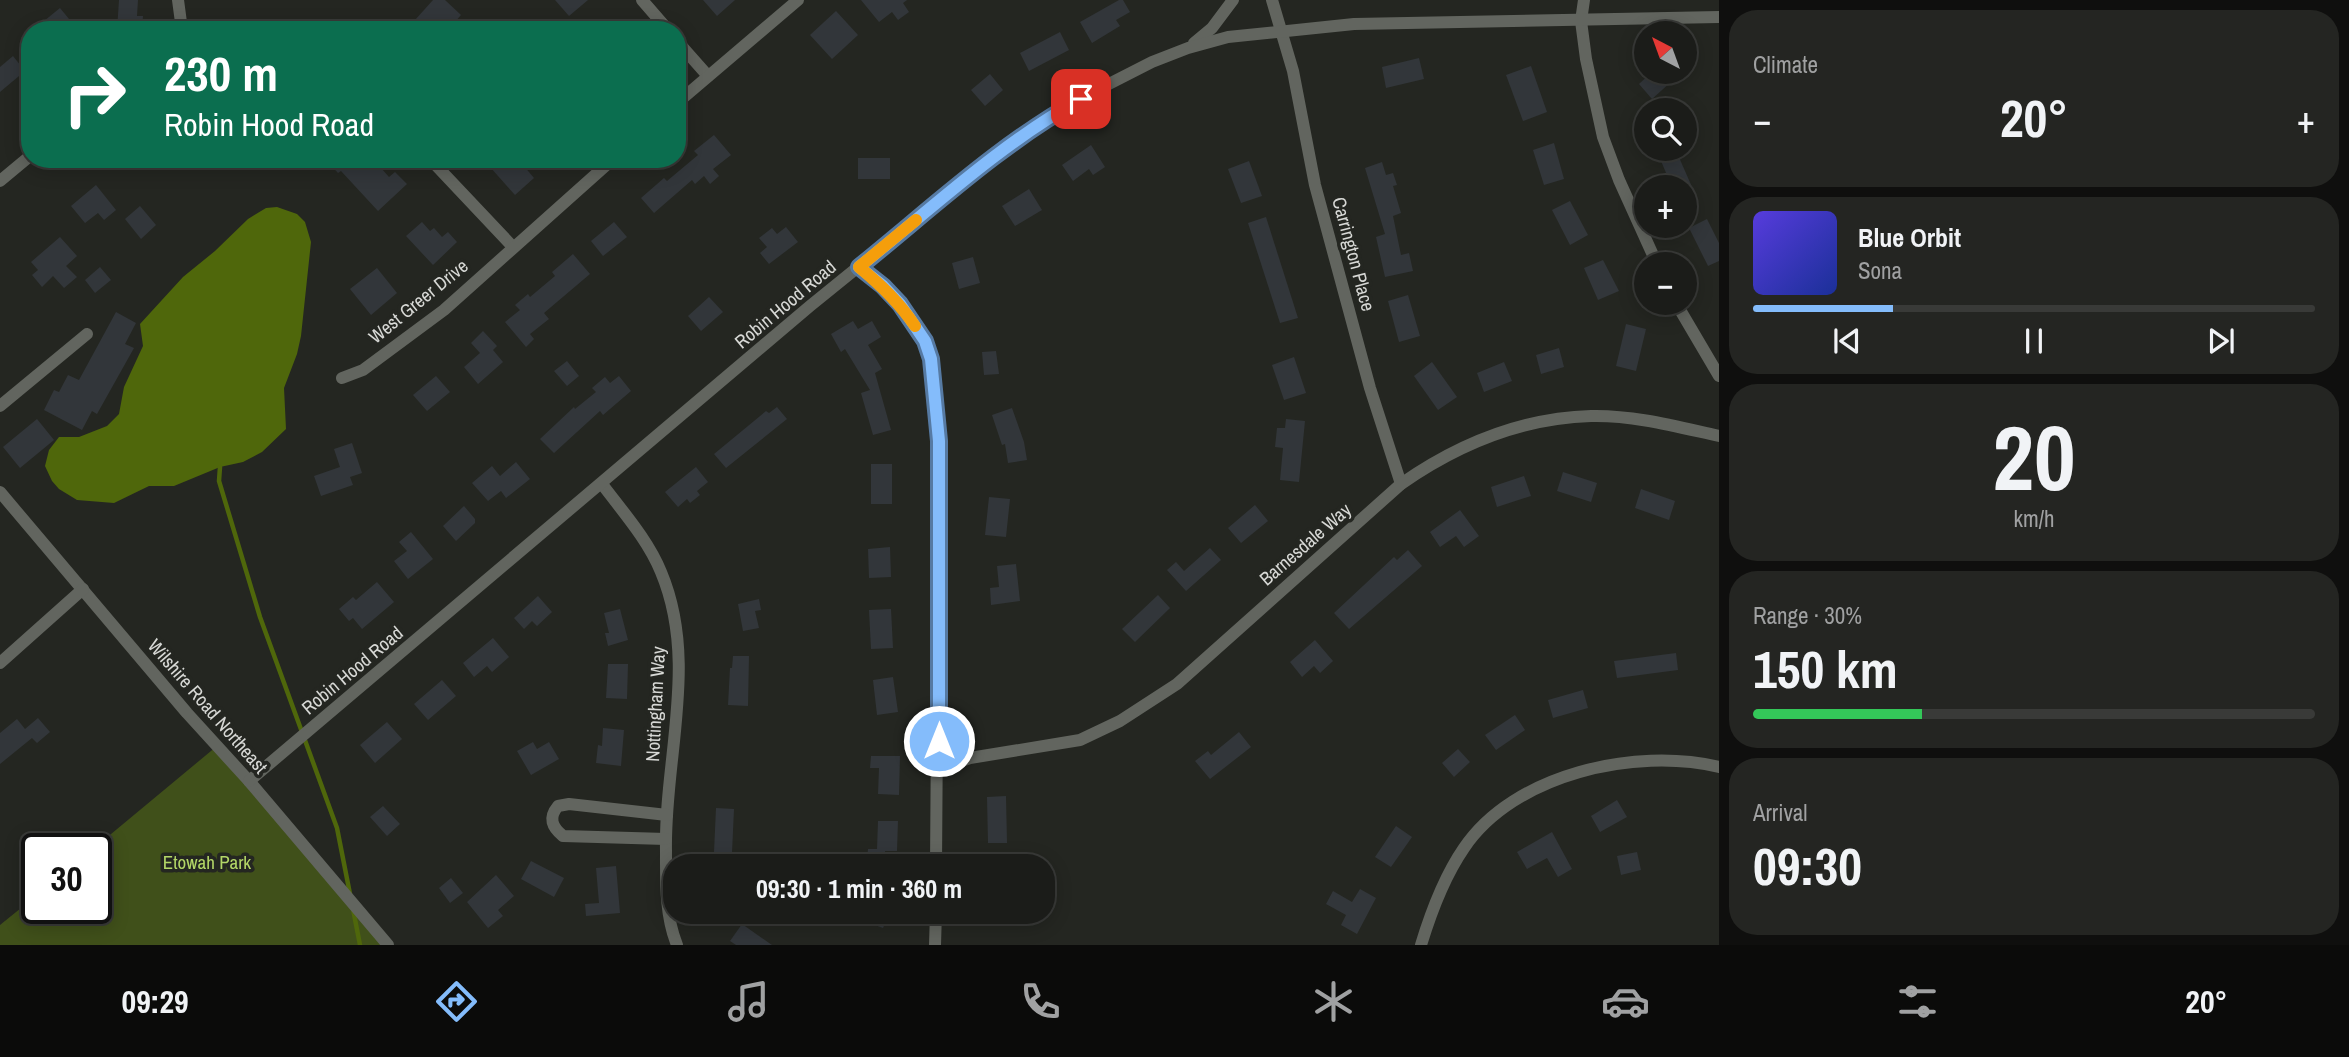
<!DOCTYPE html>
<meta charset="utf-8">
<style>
:root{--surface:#1b1c19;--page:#242522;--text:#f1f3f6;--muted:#a0a1a2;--line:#393a38;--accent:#84bcfb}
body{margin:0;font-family:"Archivo Narrow",sans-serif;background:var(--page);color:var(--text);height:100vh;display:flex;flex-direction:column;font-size:26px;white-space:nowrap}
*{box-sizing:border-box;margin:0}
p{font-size:23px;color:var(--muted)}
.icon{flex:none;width:38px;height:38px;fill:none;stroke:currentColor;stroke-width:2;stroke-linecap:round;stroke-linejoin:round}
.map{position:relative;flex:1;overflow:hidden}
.details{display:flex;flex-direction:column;gap:10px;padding:10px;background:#0f0f0e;width:630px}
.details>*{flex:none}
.top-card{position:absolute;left:21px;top:21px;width:665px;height:147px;border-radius:28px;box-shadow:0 4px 18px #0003,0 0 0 2px var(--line);background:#0b6e4f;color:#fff;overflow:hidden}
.needle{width:46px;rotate:319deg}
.buttons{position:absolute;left:1634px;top:21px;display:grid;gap:14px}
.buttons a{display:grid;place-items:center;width:63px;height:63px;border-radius:50%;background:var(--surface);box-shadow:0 4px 18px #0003,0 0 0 2px var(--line);font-size:35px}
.speed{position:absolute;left:21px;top:833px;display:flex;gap:14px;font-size:35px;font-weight:700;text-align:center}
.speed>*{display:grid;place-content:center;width:91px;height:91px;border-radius:50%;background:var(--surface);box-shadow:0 4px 18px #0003,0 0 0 2px var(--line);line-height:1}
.speed .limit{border:4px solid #111;border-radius:10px;background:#fff;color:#111}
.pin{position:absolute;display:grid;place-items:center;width:60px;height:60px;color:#fff;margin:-30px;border-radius:14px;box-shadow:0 4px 10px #0006}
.me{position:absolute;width:77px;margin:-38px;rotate:0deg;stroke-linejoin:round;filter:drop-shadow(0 0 5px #0008)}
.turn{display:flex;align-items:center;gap:24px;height:147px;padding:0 28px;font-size:32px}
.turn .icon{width:91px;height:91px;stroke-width:2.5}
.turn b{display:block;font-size:49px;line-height:60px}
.big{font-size:52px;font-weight:800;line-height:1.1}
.details .tile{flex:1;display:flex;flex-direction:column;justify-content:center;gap:10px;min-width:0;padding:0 24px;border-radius:28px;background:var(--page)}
.details .dial{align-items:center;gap:0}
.dial b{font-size:91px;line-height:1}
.song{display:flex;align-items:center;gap:21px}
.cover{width:84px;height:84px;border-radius:10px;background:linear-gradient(135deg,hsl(250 70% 55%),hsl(230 70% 35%))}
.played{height:7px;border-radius:4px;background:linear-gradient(90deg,var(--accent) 25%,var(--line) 25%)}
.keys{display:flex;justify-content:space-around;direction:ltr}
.heat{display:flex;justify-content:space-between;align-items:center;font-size:38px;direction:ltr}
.charge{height:10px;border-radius:5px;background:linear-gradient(90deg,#34c759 30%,var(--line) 0)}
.trip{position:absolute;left:663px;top:854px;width:392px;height:70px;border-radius:28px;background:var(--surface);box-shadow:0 4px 18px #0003,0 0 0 2px var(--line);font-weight:800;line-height:70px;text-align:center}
.tab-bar{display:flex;height:112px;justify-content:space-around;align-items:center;background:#0b0b0a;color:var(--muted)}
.tab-bar .icon{width:49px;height:49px}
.tab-bar .active{color:var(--accent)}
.tab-bar b{font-size:32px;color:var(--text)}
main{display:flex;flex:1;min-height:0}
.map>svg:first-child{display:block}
.green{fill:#40501a}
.water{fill:#4f670b}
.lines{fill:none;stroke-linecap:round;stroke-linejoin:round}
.stream{stroke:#4f670b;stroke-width:4.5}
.building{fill:#32363a}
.minor{stroke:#62655f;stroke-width:12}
.route-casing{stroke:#567aa3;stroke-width:18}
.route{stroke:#84bcfb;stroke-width:12}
.slow{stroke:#f59e0b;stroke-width:12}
.labels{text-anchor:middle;stroke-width:7;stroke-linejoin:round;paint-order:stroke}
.street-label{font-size:19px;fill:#d7d8d5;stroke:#242621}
.park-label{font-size:19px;fill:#b3d667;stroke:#242621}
</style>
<main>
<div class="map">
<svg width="1719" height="945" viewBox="0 0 1719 945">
<rect width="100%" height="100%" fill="#242621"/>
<path class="green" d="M217,746l169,199h-386v-20l37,-30v13h59v-59h-3z"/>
<path class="water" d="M277,207l20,7 8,8 6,20 -10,94 -4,18 -13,34 2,41 -24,23 -19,10 -23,5 -46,19h-25l-35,17 -37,-3 -18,-11 -7,-8 -7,-15 4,-16 10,-13h20l28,-11 12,-12 5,-27 19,-41 -3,-22 43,-47 32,-26 33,-32 18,-11z"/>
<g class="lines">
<g class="stream">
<path d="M220,467l-1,14 41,136 77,211 13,66"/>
<path d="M353,909l7,36"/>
</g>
</g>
<g class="building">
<path d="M119,0h19l-1,16h6l-1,14h-25z"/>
<path d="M433,0h12l16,15 -13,15h-42z"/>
<path d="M555,0h33l-19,16z"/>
<path d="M703,0h32l-18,16z"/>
<path d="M861,0h46l-4,3 6,9 -11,8 -6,-8 -13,10z"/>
<path d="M1119,0h4l7,12 -14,8 4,6 -28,17 -12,-21z"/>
<path d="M60,8l18,22h-45z"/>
<path d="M836,11l22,24 -26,24 -22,-24z"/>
<path d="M1060,32l9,18 -40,21 -9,-18z"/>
<path d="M13,56l12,15 -25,21v-25z"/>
<path d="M1419,58l5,21 -38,9 -4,-21z"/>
<path d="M1531,66l16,46 -24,9 -17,-46z"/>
<path d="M1652,72h30l-30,27 -13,-15z"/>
<path d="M990,74l13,16 -18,16 -14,-16z"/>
<path d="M714,135l17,20 -18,14 6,7 -9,8 -6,-8 -9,8 -3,-4 -38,33 -13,-15 23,-20 3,3 31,-26 -4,-4z"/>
<path d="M1554,143l10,36 -20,6 -11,-35z"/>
<path d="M1091,145l14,22 -12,8 -4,-6 -16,12 -11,-16z"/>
<path d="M1678,155l14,32h-20l-11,-26z"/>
<rect x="858" y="158" width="32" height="21"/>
<path d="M325,159h48l16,18 6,-5 12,12 -29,27 -37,-40 -3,2z"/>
<path d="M498,159h20l16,19 -19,17 -25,-28z"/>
<path d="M1249,161l13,35 -21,7 -13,-34z"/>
<path d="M1382,162l4,13 7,-2 4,12 -4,1 8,27 -8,3 8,39 8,-2 4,18 -28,6 -9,-40 9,-3 -20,-66z"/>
<path d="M96,185l20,25 -12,10 -6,-7 -13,10 -14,-17z"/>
<path d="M1029,189l13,21 -27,16 -13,-20z"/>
<path d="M1570,201l18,34 -18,10 -18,-35z"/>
<path d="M140,206l16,19 -15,14 -16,-20z"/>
<path d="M1266,217l32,101 -18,5 -32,-100z"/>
<path d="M1707,219l12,24v18l-11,5 -19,-38z"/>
<path d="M422,222l8,9 4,-3 8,9 6,-5 9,10 -24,23 -27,-29z"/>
<path d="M614,222l13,15 -24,19 -12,-15z"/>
<path d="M786,227l12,15 -29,22 -9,-11 7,-6 -8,-9 13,-10 5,6z"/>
<path d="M60,237l17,19 -11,10 11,11 -13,11 -11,-12 -11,11 -10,-12 6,-5 -7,-8z"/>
<path d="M573,254l17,20 -46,39 5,6 -19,15 4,5 -8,8 -21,-25 15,-12 -5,-5 13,-11 2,3 25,-21 -3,-4z"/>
<path d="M973,257l7,26 -21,6 -7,-26z"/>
<path d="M1603,260l16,31 -21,9 -14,-32z"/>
<path d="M100,267l11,13 -16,13 -10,-13z"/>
<path d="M377,268l20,25 -26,22 -21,-26z"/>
<path d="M1408,295l12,41 -21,6 -11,-41z"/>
<path d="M709,297l14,15 -22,19 -13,-15z"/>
<path d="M116,312l20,11 -11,21 9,4 -37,66 -5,-3 -10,19 -38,-20 10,-20 5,2 9,-17 11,5z"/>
<path d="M853,321l5,8 14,-8 9,16 -13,8 14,24 -7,4 16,57 -18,5 -12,-42 9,-3 -25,-41 -4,3 -10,-18z"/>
<path d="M1626,324l20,5 -10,42 -20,-5z"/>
<path d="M483,331l14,15 -4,4 10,12 -25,22 -14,-17 16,-14 -9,-10z"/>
<path d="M1559,348l5,19 -23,7 -5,-19z"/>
<path d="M996,351l3,23 -15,1 -2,-23z"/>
<path d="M1294,357l12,36 -22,7 -12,-35z"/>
<path d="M567,361l12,15 -12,10 -13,-15z"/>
<path d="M1432,362l25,35 -19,13 -24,-34z"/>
<path d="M1504,362l8,19 -28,11 -7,-19z"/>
<path d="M436,376l14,16 -23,19 -14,-16z"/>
<path d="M619,376l12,15 -28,24 -3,-4 -46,42 -14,-14 34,-32 1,2 21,-17 -4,-4 13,-11 5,6z"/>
<path d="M777,407l10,12 -61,49 -12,-14 52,-43 3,2z"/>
<path d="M1012,408l12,34 3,18 -19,3 -3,-19 -3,1 -10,-30z"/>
<path d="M37,419l17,21 -34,28 -17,-21z"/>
<path d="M1286,419l19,2 -6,61 -19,-2 3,-32 -8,-1 2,-19h8z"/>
<path d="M352,443l10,30 -12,4 3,8 -32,11 -7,-20 26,-9 -6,-18z"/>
<path d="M516,462l14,17 -24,19 -5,-7 -13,10 -16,-18 20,-17 8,10z"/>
<rect x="871" y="464" width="21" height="40"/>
<path d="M696,467l12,15 -11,9 3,4 -10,8 -3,-4 -9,8 -13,-15z"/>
<path d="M1563,472l34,11 -6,19 -34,-11z"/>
<path d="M1524,476l7,20 -34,11 -6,-20z"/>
<path d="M1641,489l34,12 -6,19 -34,-12z"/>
<path d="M989,497l21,2 -4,38 -21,-2z"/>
<path d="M1255,505l13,16 -27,22 -13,-15z"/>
<path d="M464,506l11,13v4l-19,18 -13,-15z"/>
<path d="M1460,510l19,26 -15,11 -8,-11 -16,11 -10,-15z"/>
<path d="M411,532l22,27 -25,20 -14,-18 13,-10 -8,-9z"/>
<path d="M890,547l1,30 -22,1 -1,-29z"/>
<path d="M1210,548l11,12 -35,31 -19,-21 9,-8 8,9z"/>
<path d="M1408,550l14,16 -73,63 -15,-16 60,-56 3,3z"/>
<path d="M1016,564l4,37 -29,4 -1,-17 9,-1 -2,-21z"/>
<path d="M377,582l17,20 -32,27 -9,-11 -4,3 -10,-12 14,-12 3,3z"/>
<path d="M1158,595l12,13 -35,34 -13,-13z"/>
<path d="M538,596l14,16 -15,14 -5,-5 -8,8 -10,-11z"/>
<path d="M759,599l2,11 -6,1 4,17 -16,3 -5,-27z"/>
<path d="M620,609l8,31 -20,6 -3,-13h4l-5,-20z"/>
<path d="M891,609l2,39 -22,1 -2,-39z"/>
<path d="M493,638l16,19 -17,15 -5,-6 -13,11 -11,-14z"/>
<path d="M1315,640l18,21 -13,12 -6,-7 -12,11 -12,-15z"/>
<path d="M1676,653l2,17 -61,8 -3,-17z"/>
<path d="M733,656h16l-1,50 -20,-1 2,-37h2z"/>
<path d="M608,664h20l-1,35 -21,-1z"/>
<path d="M893,677l5,35 -21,3 -4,-35z"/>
<path d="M442,680l14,16 -28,24 -14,-16z"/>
<path d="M1583,690l5,18 -35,10 -5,-18z"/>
<path d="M1515,715l10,15 -29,20 -11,-15z"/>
<path d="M38,718l12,14 -13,11 -5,-5 -32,26v-31l17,-14 8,10z"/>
<path d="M387,722l15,17 -27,24 -15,-18z"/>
<path d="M603,728l21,2 -3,36 -25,-3 2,-18 4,1z"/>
<path d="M1239,732l12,15 -41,32 -15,-18 13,-10 3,4z"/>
<path d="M533,742l4,7 12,-7 10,17 -28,16 -14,-24z"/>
<path d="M1458,749l12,13 -16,15 -12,-14z"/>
<path d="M871,756h29l-1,39 -21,-1 1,-26h-9z"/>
<path d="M1006,796l1,47h-19l-1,-46z"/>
<path d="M1617,800l10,17 -27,15 -9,-16z"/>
<path d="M383,806l17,18 -13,12 -17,-19z"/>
<path d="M716,808l18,1 -2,44 -18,-1z"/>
<path d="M878,821h20l-1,30h-12v11l-18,-1 1,-12h9z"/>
<path d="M1396,826l16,11 -21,30 -16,-10z"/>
<path d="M1552,832l20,37 -14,8 -11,-19 -20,11 -10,-17z"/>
<path d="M1637,852l4,18 -20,5 -4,-19z"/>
<path d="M531,861l33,17 -10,19 -33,-18z"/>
<path d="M616,866l4,47 -34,3 -1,-12 14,-1 -3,-35z"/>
<path d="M496,875l18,21 -16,14 5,6 -15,12 -21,-26z"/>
<path d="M451,878l12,15 -13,10 -11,-15z"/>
<path d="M1360,889l16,9 -19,36 -16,-9 5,-10 -20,-11 7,-13 19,11z"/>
<path d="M867,912h23l-7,16 -19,-7z"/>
<path d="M742,924l30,21h-36l-6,-4z"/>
</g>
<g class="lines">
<g class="minor">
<path d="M178,0l4,30"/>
<path d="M642,0l26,30"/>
<path d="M1272,0l21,71 22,114 55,203 31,96"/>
<path d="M1584,0l-3,21 5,38 17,78 16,43 38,84"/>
<path d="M677,41l31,35"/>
<path d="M1194,43l18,-15 21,-28"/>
<path d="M677,103l121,-103"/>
<path d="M430,159l83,88"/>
<path d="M0,181l30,-25"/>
<path d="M859,267c29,24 63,54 72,93 6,26 6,54 8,81l-3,425"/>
<path d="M1676,303l43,73"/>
<path d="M342,378l21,-8 81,-60 169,-151"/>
<path d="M0,406l87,-72"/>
<path d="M602,484c21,28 46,56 59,88 38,90 3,186 5,279 0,32 -1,64 11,94"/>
<path d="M0,492l187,221 62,68 139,164"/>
<path d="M0,663l83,-74"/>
<path d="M938,769l32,-11 110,-18 40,-19 57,-37 224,-200c56,-39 121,-66 190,-68 43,-1 87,11 128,20"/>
<path d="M249,781l561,-475 148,-120 44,-35 57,-39 44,-25 49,-25 36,-14 40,-11 126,-13 365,-7"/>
<path d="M666,839l-103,-3c-11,-9 -15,-18 -5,-30l11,-2 98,11"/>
<path d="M935,945l1,-33"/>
<path d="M1421,945c10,-33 23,-68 43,-97 50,-74 171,-101 255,-81"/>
</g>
</g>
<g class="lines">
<g class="route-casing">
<path id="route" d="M939,741v-300l-8,-82 -6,-18 -25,-37 -17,-18 -24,-19c72,-58 141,-123 222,-168"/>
</g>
<use href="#route" class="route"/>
<path class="slow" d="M915,326c-16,-24 -34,-41 -56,-59l57,-47"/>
</g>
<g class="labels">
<g class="street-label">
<text transform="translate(1354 254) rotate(75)" y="7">Carrington Place</text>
<text transform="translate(418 301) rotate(-39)" y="7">West Greer Drive</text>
<text transform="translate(785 304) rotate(-40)" y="7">Robin Hood Road</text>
<text transform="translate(1305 544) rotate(-41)" y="7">Barnesdale Way</text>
<text transform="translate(352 670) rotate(-40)" y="7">Robin Hood Road</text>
<text transform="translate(655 704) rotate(-87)" y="7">Nottingham Way</text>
<text transform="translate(208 706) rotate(49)" y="7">Wilshire Road Northeast</text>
</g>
<g class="park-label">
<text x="207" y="869">Etowah Park</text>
</g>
</g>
</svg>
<div class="buttons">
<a><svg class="needle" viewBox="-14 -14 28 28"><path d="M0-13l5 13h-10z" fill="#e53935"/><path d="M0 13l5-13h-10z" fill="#a0a1a2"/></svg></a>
<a><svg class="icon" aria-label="search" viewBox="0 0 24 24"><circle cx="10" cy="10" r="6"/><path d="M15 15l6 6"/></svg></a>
<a>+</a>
<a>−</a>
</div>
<div class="speed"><div class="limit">30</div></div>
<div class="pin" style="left:1081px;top:99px;background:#d93025"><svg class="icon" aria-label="arrive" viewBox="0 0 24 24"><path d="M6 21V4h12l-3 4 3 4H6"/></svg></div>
<svg class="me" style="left:939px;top:741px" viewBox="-20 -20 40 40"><circle r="17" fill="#84bcfb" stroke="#fff" stroke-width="3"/><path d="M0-11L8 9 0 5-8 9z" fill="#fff"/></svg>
<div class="trip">09:30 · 1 min · 360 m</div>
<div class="top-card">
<div class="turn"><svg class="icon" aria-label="right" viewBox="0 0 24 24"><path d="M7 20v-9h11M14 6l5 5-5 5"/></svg><div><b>230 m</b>Robin Hood Road</div></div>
</div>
</div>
<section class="details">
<div class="tile"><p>Climate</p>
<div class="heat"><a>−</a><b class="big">20°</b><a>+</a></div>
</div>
<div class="tile">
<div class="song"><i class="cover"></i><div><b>Blue Orbit</b><p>Sona</p></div></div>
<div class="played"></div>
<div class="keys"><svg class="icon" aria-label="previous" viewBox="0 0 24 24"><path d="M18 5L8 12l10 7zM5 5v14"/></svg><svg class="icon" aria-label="pause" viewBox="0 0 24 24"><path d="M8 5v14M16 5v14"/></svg><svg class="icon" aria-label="next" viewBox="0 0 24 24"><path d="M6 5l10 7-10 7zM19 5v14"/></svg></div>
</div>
<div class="tile dial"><b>20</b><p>km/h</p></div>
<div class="tile"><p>Range · 30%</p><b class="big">150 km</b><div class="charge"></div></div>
<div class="tile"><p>Arrival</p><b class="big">09:30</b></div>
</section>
</main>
<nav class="tab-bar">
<b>09:29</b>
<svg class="icon active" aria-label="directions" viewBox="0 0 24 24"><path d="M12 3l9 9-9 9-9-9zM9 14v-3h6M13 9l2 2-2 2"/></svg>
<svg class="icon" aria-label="music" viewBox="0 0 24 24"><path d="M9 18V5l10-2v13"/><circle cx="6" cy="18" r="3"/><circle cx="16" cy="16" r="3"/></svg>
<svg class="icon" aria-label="phone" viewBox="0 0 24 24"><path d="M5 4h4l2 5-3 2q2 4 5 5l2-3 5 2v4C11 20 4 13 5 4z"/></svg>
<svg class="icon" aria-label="climate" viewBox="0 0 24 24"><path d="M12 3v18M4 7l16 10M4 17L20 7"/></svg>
<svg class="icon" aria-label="car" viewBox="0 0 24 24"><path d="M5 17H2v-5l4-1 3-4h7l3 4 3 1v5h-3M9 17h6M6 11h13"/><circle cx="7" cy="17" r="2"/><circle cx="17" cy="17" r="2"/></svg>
<svg class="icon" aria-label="filters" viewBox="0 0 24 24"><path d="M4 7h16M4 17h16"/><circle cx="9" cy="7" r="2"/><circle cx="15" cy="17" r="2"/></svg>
<b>20°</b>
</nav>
